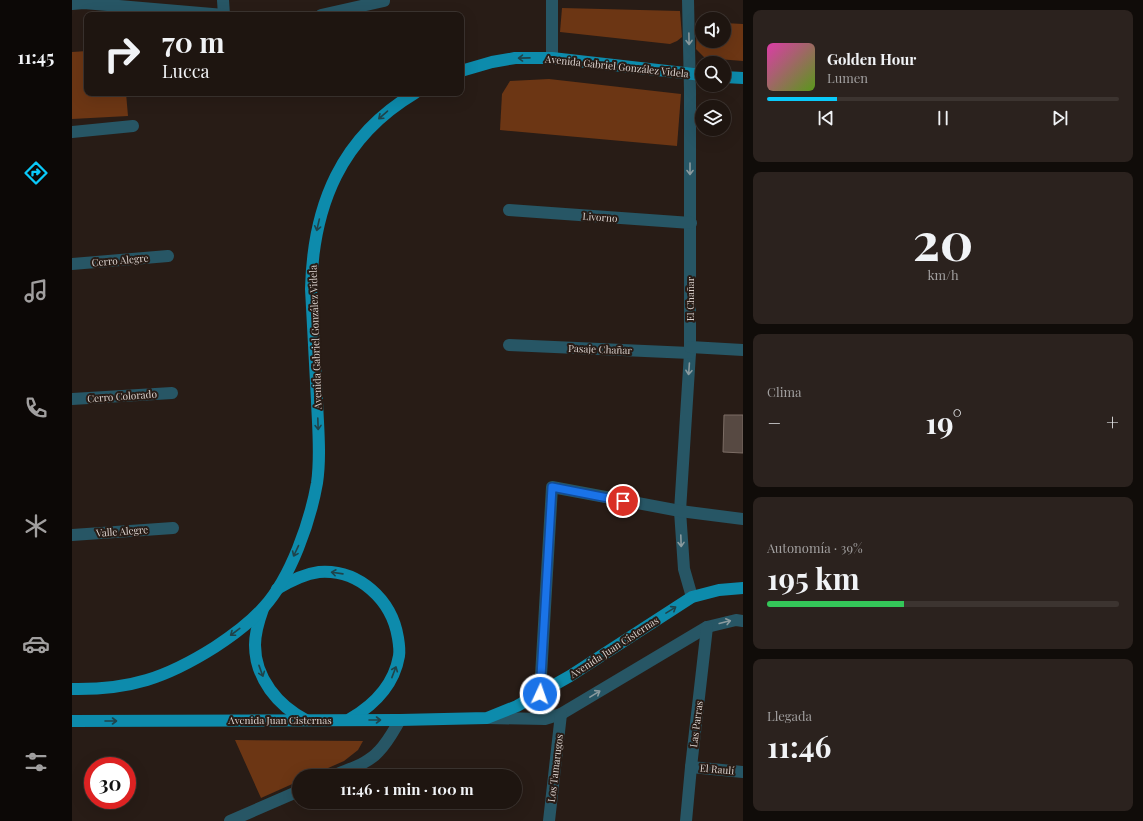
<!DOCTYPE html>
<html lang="es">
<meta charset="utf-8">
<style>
:root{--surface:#1e1510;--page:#2b221e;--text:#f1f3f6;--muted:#a19f9f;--line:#3c3430;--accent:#0acafa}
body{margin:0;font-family:"Playfair Display",serif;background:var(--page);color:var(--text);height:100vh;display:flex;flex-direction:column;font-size:15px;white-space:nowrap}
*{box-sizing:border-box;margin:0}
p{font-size:13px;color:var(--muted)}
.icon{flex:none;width:22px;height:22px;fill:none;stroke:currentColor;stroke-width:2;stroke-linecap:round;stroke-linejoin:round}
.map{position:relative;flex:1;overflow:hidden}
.panel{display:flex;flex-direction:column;gap:10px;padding:10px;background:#100c09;width:400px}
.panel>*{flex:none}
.hud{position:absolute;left:12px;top:12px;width:380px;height:84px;border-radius:8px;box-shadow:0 4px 16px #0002,0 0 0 1px var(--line);background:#1e1510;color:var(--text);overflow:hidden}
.fabs{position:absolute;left:623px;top:12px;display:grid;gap:8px}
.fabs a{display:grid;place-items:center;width:36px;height:36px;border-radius:50%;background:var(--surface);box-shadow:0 4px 16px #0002,0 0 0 1px var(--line);font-size:20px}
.speed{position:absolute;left:12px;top:757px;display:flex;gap:8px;font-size:20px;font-weight:700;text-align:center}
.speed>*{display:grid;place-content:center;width:52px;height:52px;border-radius:50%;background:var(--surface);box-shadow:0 4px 16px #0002,0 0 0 1px var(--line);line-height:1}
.speed .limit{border:6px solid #d22;background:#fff;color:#111}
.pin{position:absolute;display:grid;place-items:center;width:34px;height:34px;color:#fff;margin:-17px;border:2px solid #fff;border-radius:50%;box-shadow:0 1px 4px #0007}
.me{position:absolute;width:44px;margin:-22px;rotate:3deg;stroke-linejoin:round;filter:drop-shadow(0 0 3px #0008)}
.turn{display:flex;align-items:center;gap:14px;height:84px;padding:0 12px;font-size:18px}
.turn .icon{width:52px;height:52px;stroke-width:2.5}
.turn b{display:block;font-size:28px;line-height:34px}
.big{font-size:30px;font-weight:700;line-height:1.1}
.panel .widget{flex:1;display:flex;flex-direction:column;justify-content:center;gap:6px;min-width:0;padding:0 14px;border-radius:8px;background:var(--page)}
.panel .dial{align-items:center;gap:0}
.dial b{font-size:52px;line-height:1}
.song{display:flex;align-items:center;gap:12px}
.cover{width:48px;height:48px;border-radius:6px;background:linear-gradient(135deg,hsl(320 70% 55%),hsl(90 70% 35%))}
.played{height:4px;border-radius:2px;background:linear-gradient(90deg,var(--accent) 20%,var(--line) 20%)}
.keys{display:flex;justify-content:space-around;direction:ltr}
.heat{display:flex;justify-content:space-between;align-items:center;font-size:22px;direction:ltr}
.charge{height:6px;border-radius:3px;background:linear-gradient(90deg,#34c759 39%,var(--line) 0)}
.trip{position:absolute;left:220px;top:769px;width:230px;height:40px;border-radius:20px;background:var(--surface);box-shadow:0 4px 16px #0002,0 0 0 1px var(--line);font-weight:700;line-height:40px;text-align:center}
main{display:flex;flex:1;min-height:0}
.tabs{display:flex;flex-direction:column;width:72px;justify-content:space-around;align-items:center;background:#0c0806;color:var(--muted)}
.tabs .icon{width:28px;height:28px}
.tabs .on{color:var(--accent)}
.tabs b{font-size:18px;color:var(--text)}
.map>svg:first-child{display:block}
.green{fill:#6c3614}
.building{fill:#574942;stroke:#7c6d65}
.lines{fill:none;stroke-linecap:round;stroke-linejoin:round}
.minor{stroke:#275665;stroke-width:12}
.major{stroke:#0d8bac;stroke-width:12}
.oneway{stroke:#8b9b9f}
.oneway2{stroke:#1f434a}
.route-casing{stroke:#114b97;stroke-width:10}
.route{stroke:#1a73e8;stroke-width:7}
.labels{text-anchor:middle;stroke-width:4;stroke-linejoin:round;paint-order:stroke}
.street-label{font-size:10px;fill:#dcd3cf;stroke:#281c16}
</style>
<main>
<nav class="tabs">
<b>11:45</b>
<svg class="icon on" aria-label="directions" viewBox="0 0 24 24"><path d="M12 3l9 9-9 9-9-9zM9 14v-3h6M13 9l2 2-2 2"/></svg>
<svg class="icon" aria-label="music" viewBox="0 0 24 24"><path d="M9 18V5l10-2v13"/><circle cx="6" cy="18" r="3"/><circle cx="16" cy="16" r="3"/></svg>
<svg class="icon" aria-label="phone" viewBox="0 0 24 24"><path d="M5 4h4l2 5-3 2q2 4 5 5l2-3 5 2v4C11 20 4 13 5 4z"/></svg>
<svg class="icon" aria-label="climate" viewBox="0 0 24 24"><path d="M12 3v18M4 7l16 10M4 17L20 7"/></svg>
<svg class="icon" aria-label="car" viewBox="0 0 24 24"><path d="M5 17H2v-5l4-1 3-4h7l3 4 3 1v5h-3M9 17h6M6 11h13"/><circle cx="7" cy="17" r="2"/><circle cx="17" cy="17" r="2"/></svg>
<svg class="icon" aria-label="filters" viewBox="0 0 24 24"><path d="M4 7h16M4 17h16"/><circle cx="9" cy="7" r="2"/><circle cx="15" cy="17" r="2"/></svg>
</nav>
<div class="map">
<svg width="671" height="821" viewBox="0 0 671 821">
<rect width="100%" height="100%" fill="#281c16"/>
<g class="green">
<path d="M490,8l118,3 2,26 -5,4 -7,3 -110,-12z"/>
<path d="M625,22h5v19h22v-18l19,1v37l-38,-3 -9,-9z"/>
<path d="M15,51v42h39l2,23 -56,3v-67z"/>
<path d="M477,79l132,15 -4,52 -177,-16 2,-36 8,-13z"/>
<path d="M163,740l128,1 -5,9 -14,11 -34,15h-11v5l-38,17z"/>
</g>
<path class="building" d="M652,415h19v38l-20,-1z"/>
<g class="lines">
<g class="minor">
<path d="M151,0l1,15"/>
<path d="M616,0l2,91v262l-10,158 4,58 8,28"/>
<path d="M0,4l12,-1 140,12"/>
<path d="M249,15l63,-14v-1"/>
<path d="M480,58v-58"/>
<path d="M0,132l61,-6"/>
<path d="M437,210l182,13"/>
<path d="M0,264l96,-8"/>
<path d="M437,345l181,8"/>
<path d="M618,347l53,3"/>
<path d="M0,399l100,-6"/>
<path d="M0,535l101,-7"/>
<path d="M468,693l12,-206 128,24 63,8"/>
<path d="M416,718l57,1 16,-5 146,-87 29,-7 7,1"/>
<path d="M619,767l52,5"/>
<path d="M261,776c15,-7 35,-12 46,-25 9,-9 15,-21 21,-31"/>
<path d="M158,821l69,-30"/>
<path d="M477,821l12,-107"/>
<path d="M614,821l5,-54 16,-140"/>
</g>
<g class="major">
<path d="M389,71l31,-9 23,-4h37l150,17"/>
<path d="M652,77l19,1"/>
<path d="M205,589c13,-8 27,-15 42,-17 40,-3 73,28 79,66 1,6 2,12 1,18 -5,29 -25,49 -49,63"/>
<path d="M191,609c-4,11 -8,23 -8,36 0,33 23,61 51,75"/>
<path d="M0,689c58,1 94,-11 143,-42 17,-11 35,-24 49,-40 27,-30 46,-85 53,-124 4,-27 1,-55 0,-82 -2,-37 -4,-75 -6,-112 2,-84 30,-152 104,-196"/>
<path d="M0,721l328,-1 87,-2 30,-12 53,-30 122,-79 27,-7 24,-2"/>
</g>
</g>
<defs><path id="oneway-shaft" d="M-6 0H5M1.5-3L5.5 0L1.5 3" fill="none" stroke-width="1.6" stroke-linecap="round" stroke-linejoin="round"/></defs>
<g class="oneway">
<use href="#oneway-shaft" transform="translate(617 39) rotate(89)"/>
<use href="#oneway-shaft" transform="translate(618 169) rotate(90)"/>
<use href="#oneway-shaft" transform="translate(617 369) rotate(94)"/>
<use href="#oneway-shaft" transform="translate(609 541) rotate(88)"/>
<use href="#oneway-shaft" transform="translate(653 622) rotate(-14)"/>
<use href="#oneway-shaft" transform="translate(523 694) rotate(-31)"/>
</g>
<g class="oneway2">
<use href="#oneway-shaft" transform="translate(452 58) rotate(179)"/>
<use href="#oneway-shaft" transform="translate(311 115) rotate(139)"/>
<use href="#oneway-shaft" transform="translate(246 225) rotate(103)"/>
<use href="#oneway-shaft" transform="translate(246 424) rotate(88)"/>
<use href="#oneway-shaft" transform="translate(224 551) rotate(115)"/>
<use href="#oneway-shaft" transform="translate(265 573) rotate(-172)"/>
<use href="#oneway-shaft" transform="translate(599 610) rotate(-32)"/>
<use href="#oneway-shaft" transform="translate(163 632) rotate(143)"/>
<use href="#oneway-shaft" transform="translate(189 671) rotate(70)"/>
<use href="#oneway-shaft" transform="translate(322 672) rotate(-69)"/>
<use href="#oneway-shaft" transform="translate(303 720)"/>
<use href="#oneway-shaft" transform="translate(39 721)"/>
</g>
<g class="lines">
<g class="route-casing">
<path id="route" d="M468,694l12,-207 71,14"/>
</g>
<use href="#route" class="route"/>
</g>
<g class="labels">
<g class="street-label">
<text transform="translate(545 66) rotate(6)" y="4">Avenida Gabriel González Videla</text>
<text transform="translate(528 217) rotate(4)" y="4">Livorno</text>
<text transform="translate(48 260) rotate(-5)" y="4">Cerro Alegre</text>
<text transform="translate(618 299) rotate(-90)" y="4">El Chañar</text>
<text transform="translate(243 337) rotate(-92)" y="4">Avenida Gabriel González Videla</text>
<text transform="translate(528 349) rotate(2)" y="4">Pasaje Chañar</text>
<text transform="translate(50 396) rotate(-4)" y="4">Cerro Colorado</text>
<text transform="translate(50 531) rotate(-4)" y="4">Valle Alegre</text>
<text transform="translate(542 647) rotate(-33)" y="4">Avenida Juan Cisternas</text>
<text x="208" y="724">Avenida Juan Cisternas</text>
<text transform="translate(624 724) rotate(-83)" y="4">Las Parras</text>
<text transform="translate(483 768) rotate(-83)" y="4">Los Tamarugos</text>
<text transform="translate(645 769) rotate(5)" y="4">El Raulí</text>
</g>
</g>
</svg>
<div class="fabs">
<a><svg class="icon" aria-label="sound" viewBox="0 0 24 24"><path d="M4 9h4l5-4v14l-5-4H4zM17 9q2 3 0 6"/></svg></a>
<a><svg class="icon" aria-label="search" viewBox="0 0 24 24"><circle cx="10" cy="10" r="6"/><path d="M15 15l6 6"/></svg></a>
<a><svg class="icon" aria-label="layers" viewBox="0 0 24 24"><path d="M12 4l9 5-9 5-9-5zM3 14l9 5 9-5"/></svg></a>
</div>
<div class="speed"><div class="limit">30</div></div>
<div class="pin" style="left:551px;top:501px;background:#d93025"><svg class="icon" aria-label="arrive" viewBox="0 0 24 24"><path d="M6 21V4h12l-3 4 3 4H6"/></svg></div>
<svg class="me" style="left:468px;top:694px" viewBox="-20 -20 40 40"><circle r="17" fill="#1a73e8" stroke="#fff" stroke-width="3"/><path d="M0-11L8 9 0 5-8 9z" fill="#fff"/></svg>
<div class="trip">11:46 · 1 min · 100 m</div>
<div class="hud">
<div class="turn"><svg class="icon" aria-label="right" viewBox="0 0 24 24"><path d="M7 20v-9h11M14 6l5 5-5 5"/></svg><div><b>70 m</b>Lucca</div></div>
</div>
</div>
<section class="panel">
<div class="widget">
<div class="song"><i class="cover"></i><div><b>Golden Hour</b><p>Lumen</p></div></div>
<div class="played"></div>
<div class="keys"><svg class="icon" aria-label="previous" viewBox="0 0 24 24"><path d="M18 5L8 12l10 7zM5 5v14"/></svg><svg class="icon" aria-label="pause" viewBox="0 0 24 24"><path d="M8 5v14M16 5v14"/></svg><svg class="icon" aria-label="next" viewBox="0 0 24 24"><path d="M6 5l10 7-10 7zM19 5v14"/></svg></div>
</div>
<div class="widget dial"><b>20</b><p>km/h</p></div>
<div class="widget"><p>Clima</p>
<div class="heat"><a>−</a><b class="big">19°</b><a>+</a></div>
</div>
<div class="widget"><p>Autonomía · 39%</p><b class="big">195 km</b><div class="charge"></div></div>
<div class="widget"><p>Llegada</p><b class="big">11:46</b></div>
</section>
</main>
